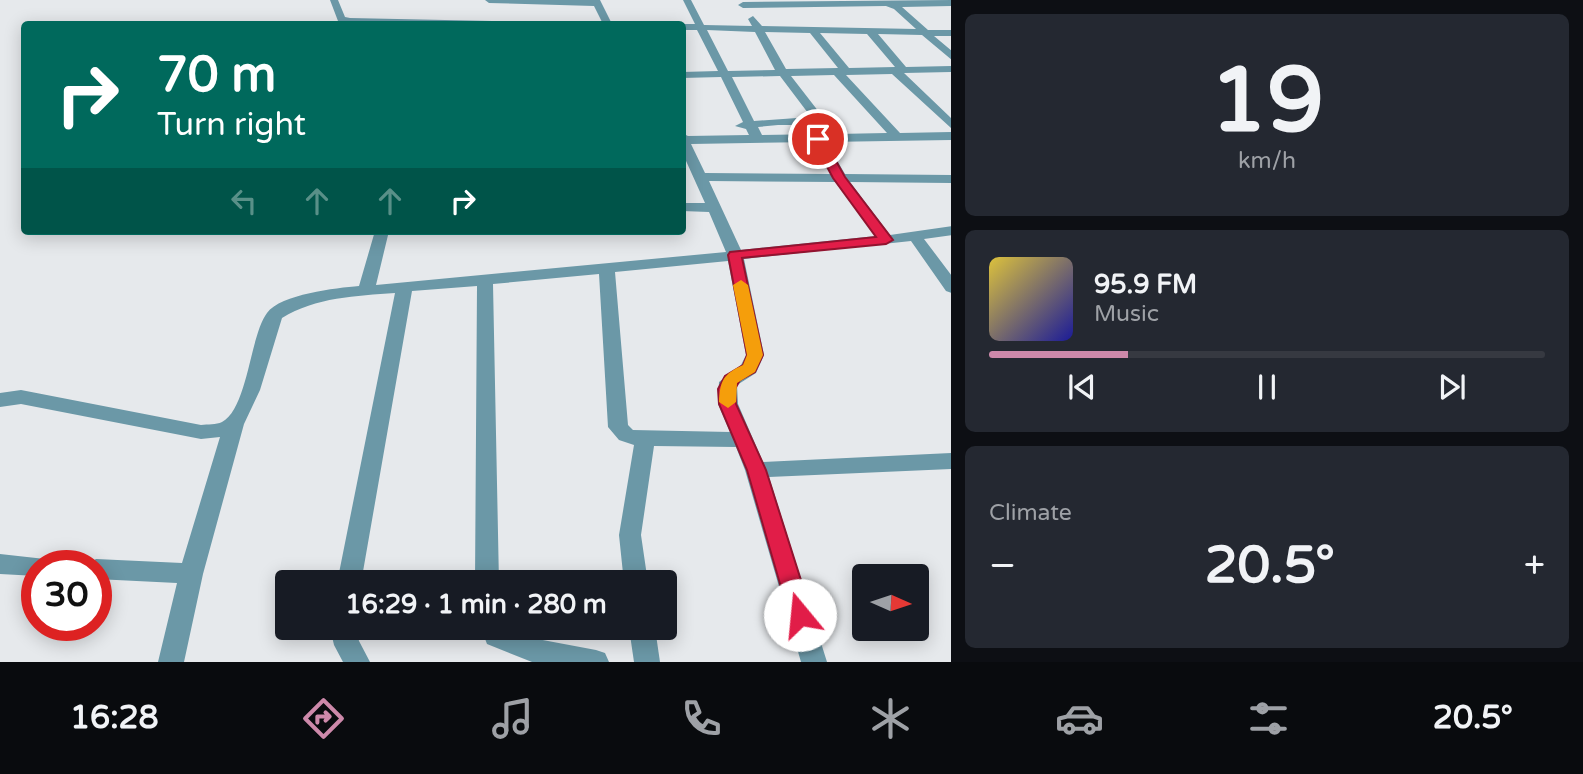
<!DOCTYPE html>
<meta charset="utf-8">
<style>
:root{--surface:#171b24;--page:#242831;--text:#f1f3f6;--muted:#9ea1a6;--line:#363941;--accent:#cd89aa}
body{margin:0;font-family:"Varela Round",sans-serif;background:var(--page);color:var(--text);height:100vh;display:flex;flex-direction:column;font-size:26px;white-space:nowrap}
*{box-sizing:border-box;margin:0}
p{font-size:23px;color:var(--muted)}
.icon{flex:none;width:38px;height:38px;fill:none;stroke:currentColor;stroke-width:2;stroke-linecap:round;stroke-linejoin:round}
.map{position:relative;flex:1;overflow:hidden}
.side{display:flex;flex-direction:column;gap:14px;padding:14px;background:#0d0f14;width:632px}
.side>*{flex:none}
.top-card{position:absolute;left:21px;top:21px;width:665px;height:214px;border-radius:7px;box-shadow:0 4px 18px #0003;background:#00695c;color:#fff;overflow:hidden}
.needle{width:46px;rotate:93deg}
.tools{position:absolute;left:852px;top:564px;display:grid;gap:14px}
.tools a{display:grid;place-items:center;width:77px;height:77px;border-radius:7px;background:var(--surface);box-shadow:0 4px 18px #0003;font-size:35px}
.speed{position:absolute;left:21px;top:550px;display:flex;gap:14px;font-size:35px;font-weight:700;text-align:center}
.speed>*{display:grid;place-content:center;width:91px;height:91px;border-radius:50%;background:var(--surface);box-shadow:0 4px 18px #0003;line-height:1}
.speed .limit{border:10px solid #d22;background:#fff;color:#111}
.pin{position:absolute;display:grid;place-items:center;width:60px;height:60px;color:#fff;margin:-30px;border:4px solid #fff;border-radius:50%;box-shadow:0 2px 7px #0007}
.me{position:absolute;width:77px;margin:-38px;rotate:343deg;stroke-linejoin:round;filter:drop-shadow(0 0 5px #0008)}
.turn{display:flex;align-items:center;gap:24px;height:147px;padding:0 21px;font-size:32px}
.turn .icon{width:91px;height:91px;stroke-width:2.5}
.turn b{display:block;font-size:49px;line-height:60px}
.lanes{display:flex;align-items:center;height:66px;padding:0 21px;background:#0003;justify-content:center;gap:35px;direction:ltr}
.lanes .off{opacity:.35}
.big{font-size:52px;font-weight:700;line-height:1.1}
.side .tile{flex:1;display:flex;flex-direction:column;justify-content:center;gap:10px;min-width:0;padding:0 24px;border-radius:10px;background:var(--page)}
.side .dial{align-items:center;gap:0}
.dial b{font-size:91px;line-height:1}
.song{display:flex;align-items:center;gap:21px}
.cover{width:84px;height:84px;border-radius:10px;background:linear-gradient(135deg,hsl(50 70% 55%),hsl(240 70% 35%))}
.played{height:7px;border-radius:4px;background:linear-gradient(90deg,var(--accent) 25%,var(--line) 25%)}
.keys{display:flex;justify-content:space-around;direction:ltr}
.heat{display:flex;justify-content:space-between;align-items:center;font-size:38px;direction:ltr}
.trip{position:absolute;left:275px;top:570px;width:402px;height:70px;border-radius:7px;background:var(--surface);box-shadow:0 4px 18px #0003;font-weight:700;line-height:70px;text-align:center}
.tabs{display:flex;height:112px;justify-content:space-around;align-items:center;background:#090b0e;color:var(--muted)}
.tabs .icon{width:49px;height:49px}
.tabs .selected{color:var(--accent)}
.tabs b{font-size:32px;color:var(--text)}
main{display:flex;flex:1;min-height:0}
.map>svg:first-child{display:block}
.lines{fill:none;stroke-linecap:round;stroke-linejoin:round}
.minor{fill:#6b98a7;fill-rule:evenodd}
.route{fill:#e11d48;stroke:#92132f;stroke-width:2}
.slow{fill:#f59e0b}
</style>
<main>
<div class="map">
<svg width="952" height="662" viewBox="0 0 952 662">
<rect width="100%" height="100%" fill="#e6e9ec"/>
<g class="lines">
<g class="minor">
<path d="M330,0h8l7,17 5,1 142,3 5,3h-147l-12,-3z"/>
<path d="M485,0h115l12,24h-9l-9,-18 -105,-3z"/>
<path d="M683,0h8l13,25 48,1 -4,-7 5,-3 9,10 154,3 -22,-20 -8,-3 -143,2 -5,-3 5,-3 209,-2v6l-50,1 26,23h24v6h-18l18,15v9l-30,-25 -44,-1 28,33 46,-1v6l-48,1 48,46v10l-60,-55 -46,1 54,58 52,-1v8l-126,2 19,32 107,1v8l-102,-1 40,53 62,-9v9l-28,4 28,37v17l-6,-2 -35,-50 -167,18 20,96 -8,18 -19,12 1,19 25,58 189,-9v16l-183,8 58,185h-26l-56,-192 -9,-23 -82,-1 -13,89 7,48h-24l-5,-48 15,-90 -15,-5 -11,-13 -9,-153 -106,10 6,299h-24l2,-297 -65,5 -51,292h-24l58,-290c-39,3 -79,4 -113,25l-22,72 -16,34 -41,150 -19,88h-26l19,-79 -81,-4v-14h-10l10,-6 86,4 38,-126 -19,2 -180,-35 -21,3v-14l21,-3 180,35c7,-1 15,0 21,-3 26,-14 28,-87 45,-109 14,-19 69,-25 92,-27l16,-55h14l-13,54 350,-33 -17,-40 -27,-1v-8h23l-23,-51v-19l6,3 61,-1 -3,-6 -11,-3 8,-4 -22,-45 -39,1v-6l36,-1 -21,-41h-15l-2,-6h15zM707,30l48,2 20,38 -47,1zM765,32l45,1 28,35 -52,1zM820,33l47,1 28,33 -46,1zM834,75l53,58 -51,1 -45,-58zM780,76l31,41 -57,4 -22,-44zM778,125h38l8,9 -62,1 -4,-8zM813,142l18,32 -126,-1 -14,-29zM709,181l127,1 40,54 -135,14zM728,261l18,94 -5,10 -22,17 -1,22 12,28 -97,-2 -5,-5 -13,-153z"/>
<path d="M0,554l45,5 3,6h-11v11l-37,-2z"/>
<path d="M330,628h26l3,13 11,21h-27l-9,-17z"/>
<path d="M481,628h26l25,10 64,12 9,3 4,9h-77l-45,-18z"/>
<path d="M629,628h26l5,34h-26z"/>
</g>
</g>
<path class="route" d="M814,136h8l23,41 48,63 -7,4 -144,14 21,97 -8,17 -15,8 -5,9 1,15 30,66 46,145 -4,7 -8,3 -8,-3 -3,-7 -42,-145 -28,-66 -1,-15 7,-13 18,-11 4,-10 -19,-100 2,-3 146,-15 -43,-59 -21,-39z"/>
<path class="slow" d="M741,280l7,5 15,70 -8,17 -18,11 -1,19 -8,6 -9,-6c1,-21 4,-28 24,-37l4,-10 -14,-70z"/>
</svg>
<div class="tools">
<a><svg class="needle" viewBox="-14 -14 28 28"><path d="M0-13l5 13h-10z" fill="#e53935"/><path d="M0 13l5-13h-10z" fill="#9ea1a6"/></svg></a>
</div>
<div class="speed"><div class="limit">30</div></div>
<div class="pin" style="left:818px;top:139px;background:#d93025"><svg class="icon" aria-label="arrive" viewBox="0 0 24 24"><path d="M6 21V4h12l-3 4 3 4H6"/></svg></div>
<svg class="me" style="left:800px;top:615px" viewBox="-20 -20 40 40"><circle r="19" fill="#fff"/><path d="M0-13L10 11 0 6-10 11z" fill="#e11d48"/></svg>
<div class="trip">16:29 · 1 min · 280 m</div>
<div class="top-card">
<div class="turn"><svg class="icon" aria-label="right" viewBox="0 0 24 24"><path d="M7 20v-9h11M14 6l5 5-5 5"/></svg><div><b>70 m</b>Turn right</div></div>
<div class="lanes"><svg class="icon off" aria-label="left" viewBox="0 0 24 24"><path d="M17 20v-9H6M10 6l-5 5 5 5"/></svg><svg class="icon off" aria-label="ahead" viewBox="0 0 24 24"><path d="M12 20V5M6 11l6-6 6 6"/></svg><svg class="icon off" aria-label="ahead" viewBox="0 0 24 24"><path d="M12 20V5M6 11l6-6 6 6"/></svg><svg class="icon" aria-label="right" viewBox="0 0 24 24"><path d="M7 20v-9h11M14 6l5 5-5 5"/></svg></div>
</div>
</div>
<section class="side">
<div class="tile dial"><b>19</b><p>km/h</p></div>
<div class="tile">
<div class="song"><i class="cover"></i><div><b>95.9 FM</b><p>Music</p></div></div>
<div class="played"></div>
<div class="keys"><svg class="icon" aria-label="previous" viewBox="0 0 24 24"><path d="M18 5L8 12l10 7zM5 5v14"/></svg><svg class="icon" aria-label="pause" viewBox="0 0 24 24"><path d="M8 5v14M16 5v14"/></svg><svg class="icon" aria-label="next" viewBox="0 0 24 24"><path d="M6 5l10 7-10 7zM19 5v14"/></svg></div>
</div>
<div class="tile"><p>Climate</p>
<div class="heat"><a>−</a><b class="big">20.5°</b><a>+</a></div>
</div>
</section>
</main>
<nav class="tabs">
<b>16:28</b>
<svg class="icon selected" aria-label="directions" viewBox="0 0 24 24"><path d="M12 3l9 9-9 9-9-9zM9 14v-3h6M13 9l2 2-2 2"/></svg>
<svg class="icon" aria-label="music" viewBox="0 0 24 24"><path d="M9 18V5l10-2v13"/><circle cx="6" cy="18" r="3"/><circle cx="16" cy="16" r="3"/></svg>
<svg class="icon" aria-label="phone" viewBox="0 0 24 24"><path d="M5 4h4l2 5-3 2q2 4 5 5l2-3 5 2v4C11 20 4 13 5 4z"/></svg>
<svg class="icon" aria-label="climate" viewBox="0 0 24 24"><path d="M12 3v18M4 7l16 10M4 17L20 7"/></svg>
<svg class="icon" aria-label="car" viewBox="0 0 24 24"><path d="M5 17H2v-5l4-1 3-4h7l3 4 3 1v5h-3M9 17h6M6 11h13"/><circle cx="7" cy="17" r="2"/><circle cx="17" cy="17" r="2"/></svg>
<svg class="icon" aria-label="filters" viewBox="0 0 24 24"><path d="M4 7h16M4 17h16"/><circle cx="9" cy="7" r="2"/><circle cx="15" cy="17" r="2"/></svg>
<b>20.5°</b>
</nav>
